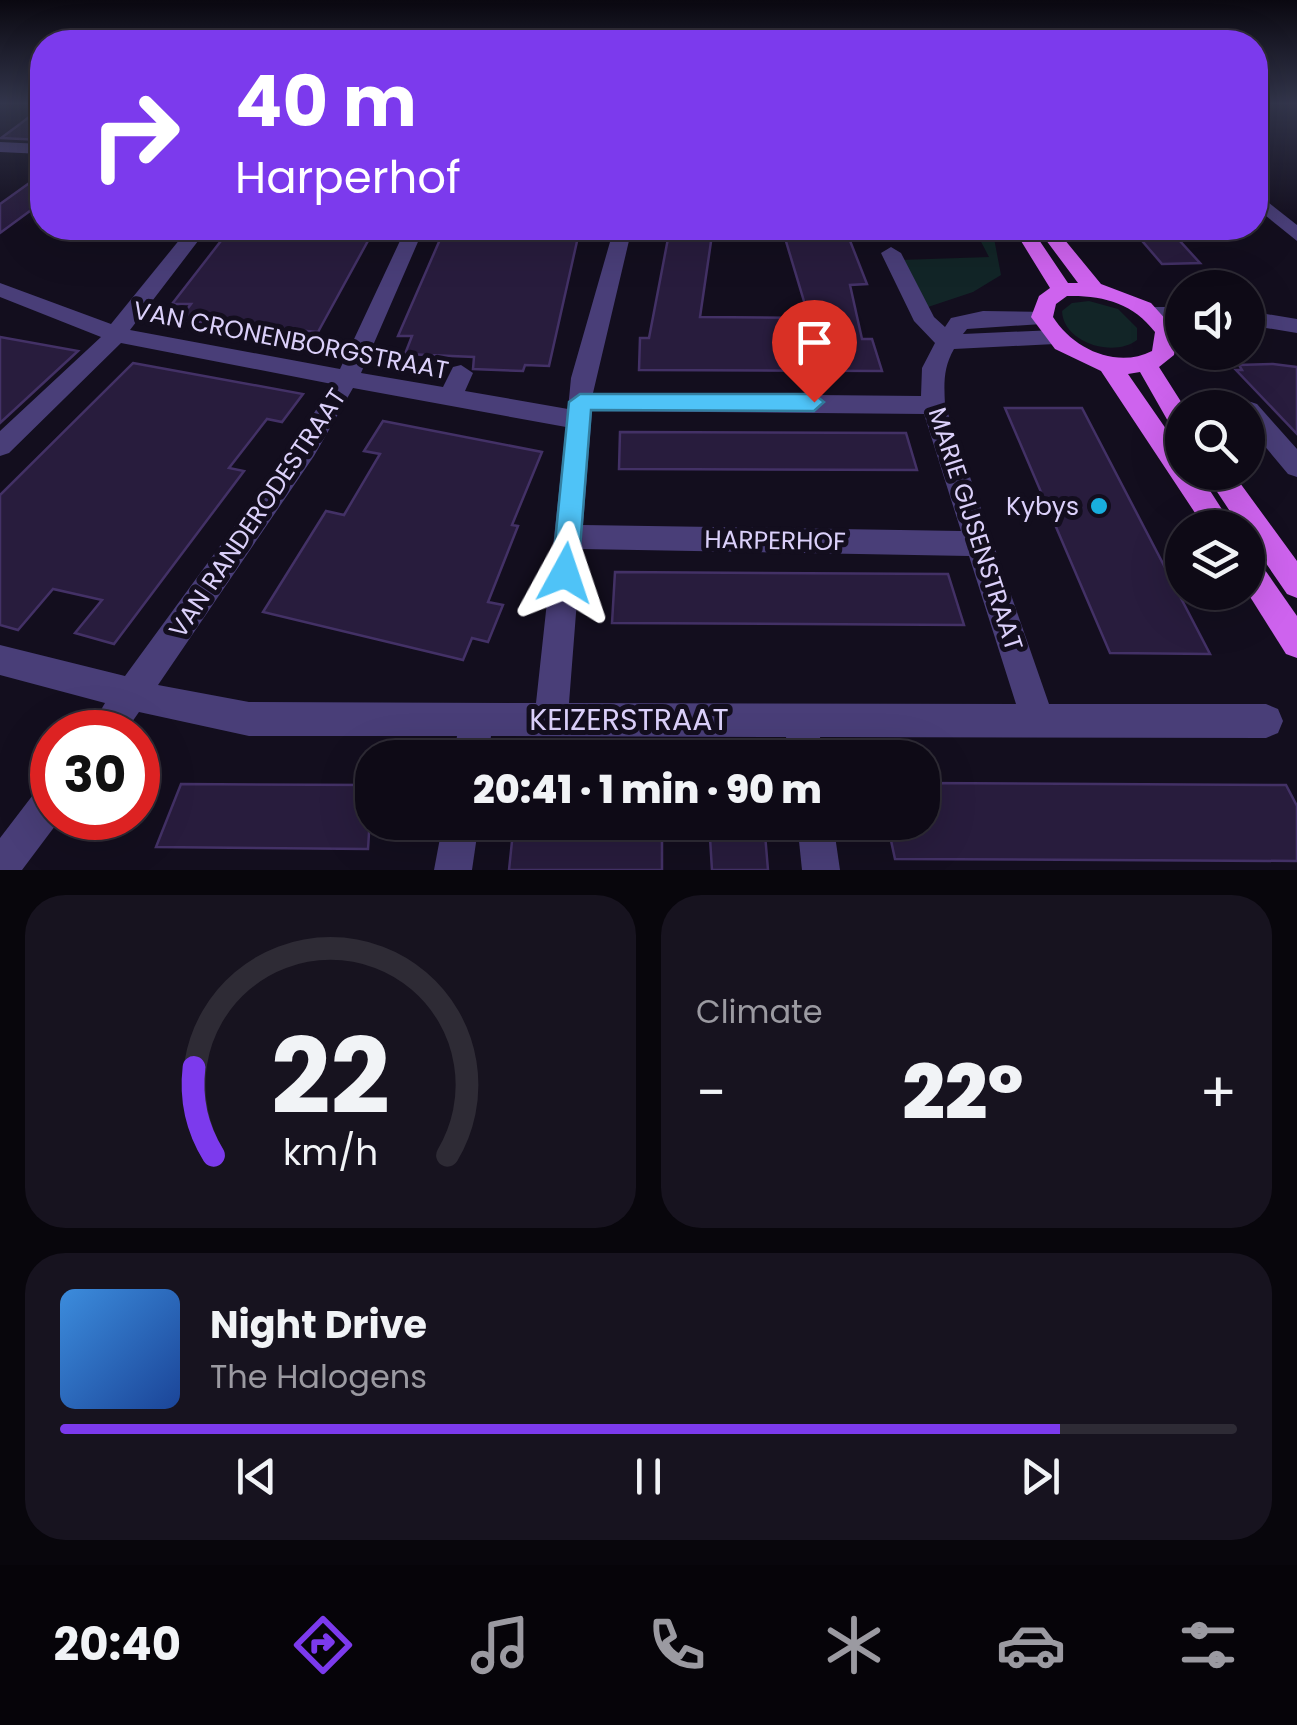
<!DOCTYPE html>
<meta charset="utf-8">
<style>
:root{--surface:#0e0a16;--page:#17131f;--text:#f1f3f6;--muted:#9b9aa1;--line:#2e2b35;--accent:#7c3aed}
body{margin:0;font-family:Poppins,sans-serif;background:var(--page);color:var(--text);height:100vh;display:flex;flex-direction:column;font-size:38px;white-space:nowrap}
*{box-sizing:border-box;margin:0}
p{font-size:32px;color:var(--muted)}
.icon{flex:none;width:55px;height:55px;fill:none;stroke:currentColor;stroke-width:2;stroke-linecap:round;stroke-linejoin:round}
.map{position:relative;height:870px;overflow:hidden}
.details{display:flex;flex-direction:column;gap:25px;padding:25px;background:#08060c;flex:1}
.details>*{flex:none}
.hud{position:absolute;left:30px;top:30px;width:1238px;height:210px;border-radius:40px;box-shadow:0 10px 40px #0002,0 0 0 2px var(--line);background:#7c3aed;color:#fff;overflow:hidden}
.fabs{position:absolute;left:1165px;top:270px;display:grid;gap:20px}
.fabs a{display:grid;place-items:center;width:100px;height:100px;border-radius:50%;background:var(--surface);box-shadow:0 10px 40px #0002,0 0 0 2px var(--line);font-size:50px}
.speed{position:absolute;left:30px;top:710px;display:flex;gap:20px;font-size:50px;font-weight:700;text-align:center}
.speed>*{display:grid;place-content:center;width:130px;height:130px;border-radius:50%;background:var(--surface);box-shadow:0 10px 40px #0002,0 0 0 2px var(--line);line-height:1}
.speed .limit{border:15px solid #d22;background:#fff;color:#111}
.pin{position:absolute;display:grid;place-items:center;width:85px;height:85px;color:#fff;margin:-102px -42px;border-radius:50% 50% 50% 0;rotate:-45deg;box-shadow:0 0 10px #0007}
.pin .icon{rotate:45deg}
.me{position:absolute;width:110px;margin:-55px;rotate:5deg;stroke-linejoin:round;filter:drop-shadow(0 0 8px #0008)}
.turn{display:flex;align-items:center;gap:35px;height:210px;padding:0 40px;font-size:45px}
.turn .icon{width:130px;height:130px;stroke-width:2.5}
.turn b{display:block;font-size:70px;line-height:85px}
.big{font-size:75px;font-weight:800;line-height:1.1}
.details .card{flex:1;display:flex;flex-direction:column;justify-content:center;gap:15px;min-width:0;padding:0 35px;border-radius:40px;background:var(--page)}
.details .dial{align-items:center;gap:0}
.dial svg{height:260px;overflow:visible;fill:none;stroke:var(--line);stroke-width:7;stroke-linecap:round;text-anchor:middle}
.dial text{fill:var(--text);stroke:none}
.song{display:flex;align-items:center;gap:30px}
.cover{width:120px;height:120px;border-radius:15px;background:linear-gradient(135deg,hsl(210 70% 55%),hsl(220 70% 35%))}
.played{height:10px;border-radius:5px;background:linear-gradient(90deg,var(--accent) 85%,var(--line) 85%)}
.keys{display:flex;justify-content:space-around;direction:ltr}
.heat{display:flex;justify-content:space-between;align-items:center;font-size:55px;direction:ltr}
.details .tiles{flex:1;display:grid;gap:25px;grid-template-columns:1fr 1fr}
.card:last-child{grid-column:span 2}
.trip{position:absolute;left:355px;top:740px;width:585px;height:100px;border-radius:40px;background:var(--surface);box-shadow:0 10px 40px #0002,0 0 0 2px var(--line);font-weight:800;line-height:100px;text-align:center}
.tab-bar{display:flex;height:160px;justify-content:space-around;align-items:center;background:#060409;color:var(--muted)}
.tab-bar .icon{width:70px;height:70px}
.tab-bar .on{color:var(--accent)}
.tab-bar b{font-size:45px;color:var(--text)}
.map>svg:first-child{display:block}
.green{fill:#122527}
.building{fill:#281c3d;stroke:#433166;stroke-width:2.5}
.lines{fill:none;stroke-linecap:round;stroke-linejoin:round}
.minor{fill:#493e78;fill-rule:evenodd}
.major{fill:#ce63ee;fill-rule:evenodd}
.route{fill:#4fc3f7;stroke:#337fa1;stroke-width:2.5}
.poi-dot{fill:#18aede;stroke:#130e1e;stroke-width:4}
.labels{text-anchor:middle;stroke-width:10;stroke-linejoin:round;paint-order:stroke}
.street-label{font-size:25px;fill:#dbd0fa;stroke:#130e1e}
.poi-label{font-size:25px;fill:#dbd0fa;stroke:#130e1e;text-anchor:end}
.near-street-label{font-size:30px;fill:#dbd0fa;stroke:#130e1e}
</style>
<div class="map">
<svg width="1297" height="870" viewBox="0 0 1297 870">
<rect width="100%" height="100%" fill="#130e1e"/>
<g class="green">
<path d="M993,233l8,42 -28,17 -51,17 -22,-49 89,-3 -12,-23z"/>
<path d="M1089,301l29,8 19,19v12c-23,18 -74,3 -75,-29l10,-8z"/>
</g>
<g class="building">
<path d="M42,107l-1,33 -40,-2 19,-14z"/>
<path d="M42,174v28l-42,31v-29z"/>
<path d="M231,228h144l-57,104 -139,-12 12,-16h-19z"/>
<path d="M445,228h135l-31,138 -24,-1 -2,6 -50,-2 1,-12 -69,-3 7,-18h-14z"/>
<path d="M670,228h43l-13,89 109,1 -27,-90h63l22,56 -17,1 12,54h10l10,32 -243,-1 1,-32h9z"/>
<path d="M1131,228h37l32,35 -38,1z"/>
<path d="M0,337l78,14 -78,72z"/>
<path d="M133,363l170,31 -21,28 -15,-3 -38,49 15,3 -130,173 -39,-11 27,-33 -49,-11 -35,41 -18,-5v-130z"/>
<path d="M1273,364l24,3v67l-61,-64h6l-3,-5z"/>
<path d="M1005,408h77l128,246 -100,-1z"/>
<path d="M383,421l159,31 -30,73 6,1 -30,76 15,3 -15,37 -16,-4 -9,22 -200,-48 63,-101 18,4 36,-61 -16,-3z"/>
<path d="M620,432l286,1 11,37 -298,-1z"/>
<path d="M615,572l333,2 16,51 -352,-2z"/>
<path d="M922,783l364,2 11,21v55l-402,-2 -8,-37h35z"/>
<path d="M181,784l191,1 -4,64 -212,-2z"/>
<path d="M514,822h148v48h-153z"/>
<path d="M709,822h55l4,48h-56z"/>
</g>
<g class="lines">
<g class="minor">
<path d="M0,142l42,2v10l-42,-2z"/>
<path d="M1255,192l42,33v16l-42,-34z"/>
<path d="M189,228h19l-78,102 210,39 66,-141h18l-63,145 82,14 10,-20 8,-2 12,8 -8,18 103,18 3,-31 43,-150h18l-39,165 328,3 1,-28 13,-25 -21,-22 -33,-68 10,-6 10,6 33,64 11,10 6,-9 32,-7 67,1 3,5 -3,5 -8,2 -75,5 -4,5 92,-4 11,7 -11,7 -101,5c-11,19 -10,35 -9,56l104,299h217l12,5 5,12 -5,12 -12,5 -446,-1 3,21h-34l-3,-21 -295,-1 -3,22h-34l3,-22h-208l-110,-24 -14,20h-37l17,-29 -105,-28v-30l125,31 171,-234 36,-58 -211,-41 -112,110 -9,3v-25l101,-94 -101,-40v-14l111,41zM353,388l213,39 -30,276 -287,-1 -91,-17 156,-229zM592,411l332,3 37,117 -378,-6zM581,549l388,7 47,148 -447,-1z"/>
<path d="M862,228h18l1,3 -9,6z"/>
<path d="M1152,307h30v14l-38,-2 -3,-5z"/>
<path d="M1248,311l49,8v14l-49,-8z"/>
<path d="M1248,401l9,3 40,45v28l-9,-3 -40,-48v-18h-11z"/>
<path d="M52,782v36h9l-39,52h-22v-32l39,-51z"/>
<path d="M443,822h36l-7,48h-38z"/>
<path d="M797,822h36l7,48h-38z"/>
</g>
<g class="major">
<path d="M1013,228h18l37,55h10l-41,-55h18l46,56 50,19 26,29 -3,23 -15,12 26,41 -3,24 -9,-2 -33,-58 -12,2 54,78v20h16l36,56h-29l-104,-157 -46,-22 -24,-32 8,-21 11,-8zM1067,296c35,-1 66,7 88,36l-3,19c-35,18 -79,-2 -99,-34l3,-13z"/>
<path d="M1204,472h28l65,89v37l-10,-4 -39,-57v-9h-7z"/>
<path d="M1248,556l10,4 39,56v42l-11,-4 -39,-62z"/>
</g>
</g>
<linearGradient id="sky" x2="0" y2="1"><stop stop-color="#0a0810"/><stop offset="0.46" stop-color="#33364c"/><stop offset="1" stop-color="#33364c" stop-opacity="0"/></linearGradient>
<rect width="1297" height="225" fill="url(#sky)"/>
<path class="route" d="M580,394h234l10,8 -10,9 -223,-1 -13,163 -4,9 -9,3 -10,-3 -3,-9 17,-171z"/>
<circle class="poi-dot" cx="1099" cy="506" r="10"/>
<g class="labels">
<g class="street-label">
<text transform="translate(291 340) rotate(11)" y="9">VAN CRONENBORGSTRAAT</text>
<text transform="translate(257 513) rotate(-56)" y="9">VAN RANDERODESTRAAT</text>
<text transform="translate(976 529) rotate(72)" y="9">MARIE GIJSENSTRAAT</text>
<text transform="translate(775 540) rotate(1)" y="9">HARPERHOF</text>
</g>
<g class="poi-label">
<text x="1079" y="515">Kybys</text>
</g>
<g class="near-street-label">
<text x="629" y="730">KEIZERSTRAAT</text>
</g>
</g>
</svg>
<div class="fabs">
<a><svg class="icon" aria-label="sound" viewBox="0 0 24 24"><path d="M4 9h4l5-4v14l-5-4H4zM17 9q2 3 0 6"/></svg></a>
<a><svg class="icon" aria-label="search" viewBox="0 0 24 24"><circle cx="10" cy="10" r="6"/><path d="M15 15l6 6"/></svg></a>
<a><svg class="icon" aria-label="layers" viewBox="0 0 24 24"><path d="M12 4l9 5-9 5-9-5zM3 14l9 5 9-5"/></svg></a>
</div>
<div class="speed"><div class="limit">30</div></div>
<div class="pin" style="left:814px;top:402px;background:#d93025"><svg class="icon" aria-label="arrive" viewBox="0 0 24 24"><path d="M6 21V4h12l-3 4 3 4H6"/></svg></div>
<svg class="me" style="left:565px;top:573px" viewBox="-20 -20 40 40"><path d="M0-17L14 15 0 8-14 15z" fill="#4fc3f7" stroke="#fff" stroke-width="4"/></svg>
<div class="trip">20:41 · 1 min · 90 m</div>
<div class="hud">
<div class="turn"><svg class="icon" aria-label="right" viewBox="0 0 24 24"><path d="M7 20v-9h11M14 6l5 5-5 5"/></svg><div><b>40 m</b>Harperhof</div></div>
</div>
</div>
<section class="details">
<div class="tiles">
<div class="card dial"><svg viewBox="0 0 100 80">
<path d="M14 69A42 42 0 1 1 86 69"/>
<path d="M14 69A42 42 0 0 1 8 42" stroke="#7c3aed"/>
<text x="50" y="56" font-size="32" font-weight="700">22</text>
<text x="50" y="72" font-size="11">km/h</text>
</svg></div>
<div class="card"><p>Climate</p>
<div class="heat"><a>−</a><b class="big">22°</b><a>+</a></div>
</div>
<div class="card">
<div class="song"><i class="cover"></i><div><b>Night Drive</b><p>The Halogens</p></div></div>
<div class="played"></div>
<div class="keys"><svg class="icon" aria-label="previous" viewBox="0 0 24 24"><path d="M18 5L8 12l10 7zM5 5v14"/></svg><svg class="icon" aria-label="pause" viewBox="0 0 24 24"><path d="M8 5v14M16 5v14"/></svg><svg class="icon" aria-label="next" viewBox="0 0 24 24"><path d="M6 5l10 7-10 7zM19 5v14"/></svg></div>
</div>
</div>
</section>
<nav class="tab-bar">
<b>20:40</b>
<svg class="icon on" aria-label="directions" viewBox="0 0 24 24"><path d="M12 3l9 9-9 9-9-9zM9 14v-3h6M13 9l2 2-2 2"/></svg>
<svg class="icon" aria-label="music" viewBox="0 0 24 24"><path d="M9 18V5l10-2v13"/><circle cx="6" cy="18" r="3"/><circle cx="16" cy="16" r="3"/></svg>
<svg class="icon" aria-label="phone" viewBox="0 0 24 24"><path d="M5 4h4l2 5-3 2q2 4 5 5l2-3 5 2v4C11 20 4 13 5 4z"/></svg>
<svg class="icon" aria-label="climate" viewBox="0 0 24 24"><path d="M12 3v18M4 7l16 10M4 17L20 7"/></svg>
<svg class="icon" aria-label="car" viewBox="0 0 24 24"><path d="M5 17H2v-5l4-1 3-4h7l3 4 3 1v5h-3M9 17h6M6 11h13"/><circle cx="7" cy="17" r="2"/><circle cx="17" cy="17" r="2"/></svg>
<svg class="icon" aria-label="filters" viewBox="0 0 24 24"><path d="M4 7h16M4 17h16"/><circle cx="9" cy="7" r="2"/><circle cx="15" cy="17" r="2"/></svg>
</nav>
